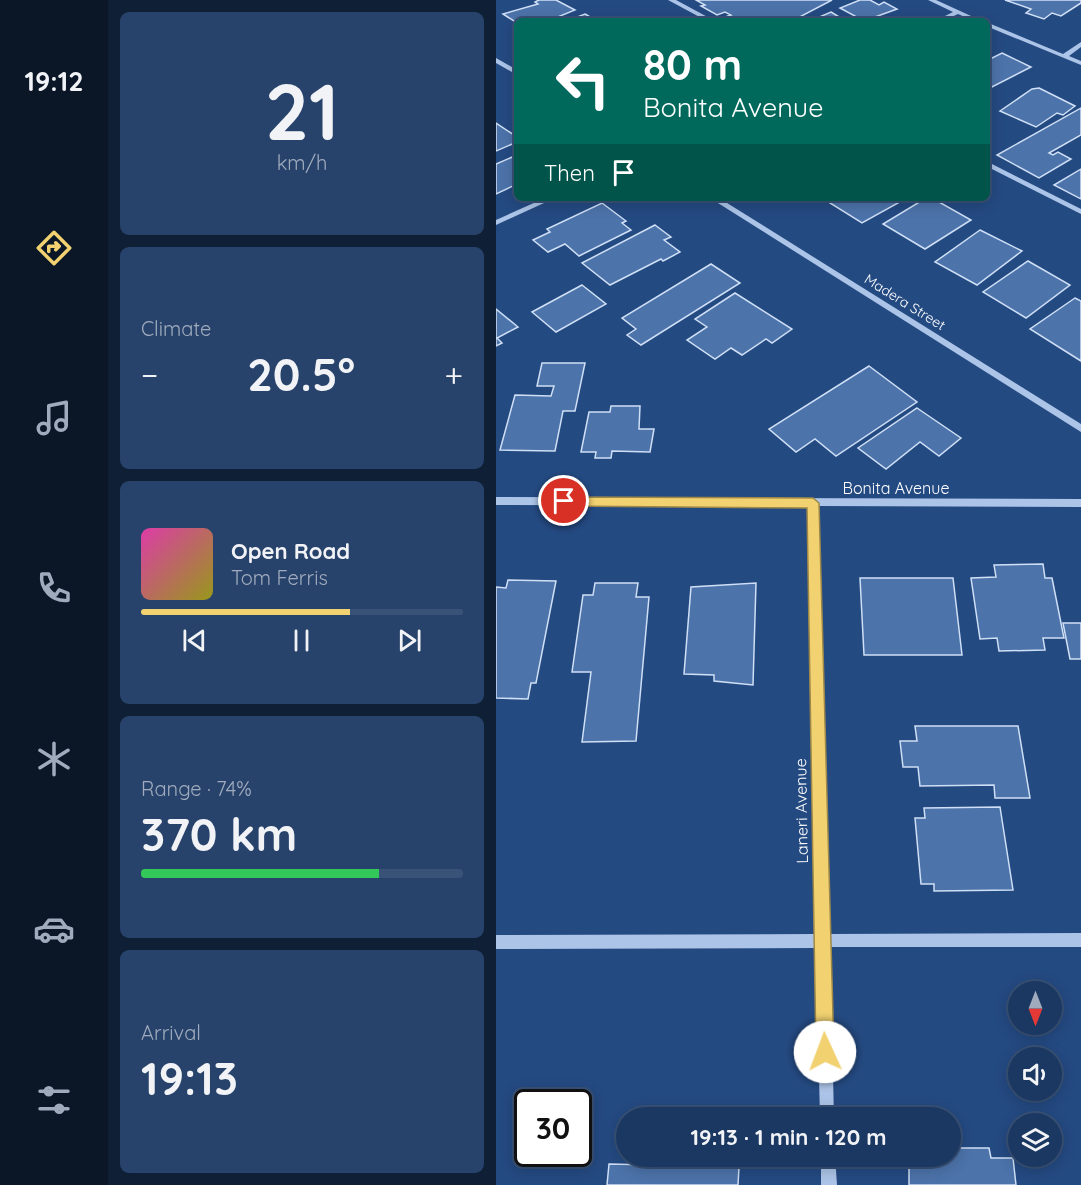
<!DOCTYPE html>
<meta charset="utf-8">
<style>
:root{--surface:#1b3862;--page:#28436b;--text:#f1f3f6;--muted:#a0acbe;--line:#395277;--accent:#f1d170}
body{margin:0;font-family:Quicksand,sans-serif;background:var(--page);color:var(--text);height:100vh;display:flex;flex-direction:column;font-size:22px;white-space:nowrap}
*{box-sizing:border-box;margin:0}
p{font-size:20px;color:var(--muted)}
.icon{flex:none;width:33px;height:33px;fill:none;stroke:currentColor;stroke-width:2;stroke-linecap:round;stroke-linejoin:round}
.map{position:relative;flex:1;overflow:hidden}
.drawer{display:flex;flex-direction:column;gap:12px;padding:12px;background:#0f1f36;width:388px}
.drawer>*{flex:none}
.banner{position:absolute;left:18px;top:18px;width:476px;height:183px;border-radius:9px;box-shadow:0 3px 15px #0003,0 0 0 2px var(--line);background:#00695c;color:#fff;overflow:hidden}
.needle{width:39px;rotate:180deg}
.tools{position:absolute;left:512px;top:981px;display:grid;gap:12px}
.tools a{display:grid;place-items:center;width:54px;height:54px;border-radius:50%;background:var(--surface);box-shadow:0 3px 15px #0003,0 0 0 2px var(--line);font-size:30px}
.speed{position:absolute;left:18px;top:1089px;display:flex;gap:12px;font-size:30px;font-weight:700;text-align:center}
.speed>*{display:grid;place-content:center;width:78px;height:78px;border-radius:50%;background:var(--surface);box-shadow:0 3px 15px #0003,0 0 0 2px var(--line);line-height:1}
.speed .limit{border:3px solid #111;border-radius:9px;background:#fff;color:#111}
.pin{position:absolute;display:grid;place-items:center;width:51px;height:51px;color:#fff;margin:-26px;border:3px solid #fff;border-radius:50%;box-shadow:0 2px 6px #0007}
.me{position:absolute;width:66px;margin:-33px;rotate:358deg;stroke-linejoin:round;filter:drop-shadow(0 0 4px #0008)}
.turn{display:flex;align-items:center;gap:21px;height:126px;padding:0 30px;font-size:27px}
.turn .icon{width:78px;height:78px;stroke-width:2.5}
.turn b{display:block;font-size:42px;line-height:51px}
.then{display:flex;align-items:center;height:57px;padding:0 30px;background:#0003;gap:12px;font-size:22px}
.big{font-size:45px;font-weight:700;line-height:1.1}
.drawer .widget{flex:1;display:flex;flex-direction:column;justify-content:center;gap:9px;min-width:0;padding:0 21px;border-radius:9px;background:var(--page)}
.drawer .dial{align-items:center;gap:0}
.dial b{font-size:78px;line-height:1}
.song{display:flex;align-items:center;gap:18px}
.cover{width:72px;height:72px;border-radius:9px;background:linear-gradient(135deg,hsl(320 70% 55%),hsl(60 70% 35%))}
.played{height:6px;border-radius:3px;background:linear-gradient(90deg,var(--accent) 65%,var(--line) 65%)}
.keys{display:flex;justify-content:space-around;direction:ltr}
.heat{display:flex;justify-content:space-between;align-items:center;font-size:33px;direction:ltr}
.charge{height:9px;border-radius:4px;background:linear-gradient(90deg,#34c759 74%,var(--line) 0)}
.trip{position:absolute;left:120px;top:1107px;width:345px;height:60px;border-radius:30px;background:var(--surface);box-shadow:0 3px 15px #0003,0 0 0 2px var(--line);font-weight:700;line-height:60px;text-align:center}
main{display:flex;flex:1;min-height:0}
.tab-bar{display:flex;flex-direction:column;width:108px;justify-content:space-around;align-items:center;background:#0b1627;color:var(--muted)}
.tab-bar .icon{width:42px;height:42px}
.tab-bar .current{color:var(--accent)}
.tab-bar b{font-size:27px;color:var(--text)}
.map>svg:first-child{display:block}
.building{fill:#4c73aa;stroke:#cfdff6;stroke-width:1.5}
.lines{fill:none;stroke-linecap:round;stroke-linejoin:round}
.minor{fill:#acc4e7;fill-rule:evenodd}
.route{fill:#f1d170;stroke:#9d8849;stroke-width:1.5}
.labels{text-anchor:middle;stroke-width:4.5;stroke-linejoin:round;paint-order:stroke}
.far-street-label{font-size:14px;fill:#fff;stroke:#244a82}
.street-label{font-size:16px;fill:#fff;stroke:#244a82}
</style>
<main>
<nav class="tab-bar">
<b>19:12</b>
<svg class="icon current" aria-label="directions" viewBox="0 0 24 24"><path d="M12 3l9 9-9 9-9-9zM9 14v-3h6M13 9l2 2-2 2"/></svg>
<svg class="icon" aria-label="music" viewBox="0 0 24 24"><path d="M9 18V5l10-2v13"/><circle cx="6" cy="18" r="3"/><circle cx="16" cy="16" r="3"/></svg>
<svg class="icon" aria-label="phone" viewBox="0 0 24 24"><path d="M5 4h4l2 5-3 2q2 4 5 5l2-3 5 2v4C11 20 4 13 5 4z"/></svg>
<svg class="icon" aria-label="climate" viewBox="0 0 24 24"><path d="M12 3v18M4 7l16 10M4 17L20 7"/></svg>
<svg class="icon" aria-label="car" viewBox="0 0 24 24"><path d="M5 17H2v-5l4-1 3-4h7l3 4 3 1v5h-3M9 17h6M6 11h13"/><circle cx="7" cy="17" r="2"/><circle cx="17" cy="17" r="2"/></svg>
<svg class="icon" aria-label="filters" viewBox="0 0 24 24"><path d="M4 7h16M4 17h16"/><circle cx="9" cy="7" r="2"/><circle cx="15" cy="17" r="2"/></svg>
</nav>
<section class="drawer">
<div class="widget dial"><b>21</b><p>km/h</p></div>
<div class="widget"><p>Climate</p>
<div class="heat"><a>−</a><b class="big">20.5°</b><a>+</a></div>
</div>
<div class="widget">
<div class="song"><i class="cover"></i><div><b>Open Road</b><p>Tom Ferris</p></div></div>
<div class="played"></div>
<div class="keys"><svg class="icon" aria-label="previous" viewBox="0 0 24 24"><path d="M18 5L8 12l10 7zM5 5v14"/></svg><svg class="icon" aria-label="pause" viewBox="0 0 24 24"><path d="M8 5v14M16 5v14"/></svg><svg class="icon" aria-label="next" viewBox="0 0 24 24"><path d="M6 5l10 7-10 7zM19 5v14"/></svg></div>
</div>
<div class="widget"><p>Range · 74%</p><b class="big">370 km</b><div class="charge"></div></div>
<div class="widget"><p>Arrival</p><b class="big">19:13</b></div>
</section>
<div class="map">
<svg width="585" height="1185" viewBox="0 0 585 1185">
<rect width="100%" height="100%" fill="#244a82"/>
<g class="building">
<path d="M43,0h17l19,10 -27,11 -31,2 -14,-9 35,-10 -3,-2z"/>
<path d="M200,0h136l-40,21h-65l-5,-3 9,-3 -6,-3 -8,3 -16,-9 4,-1z"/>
<path d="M364,0h10l9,5 5,-3 13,7 -33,12 -24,-13z"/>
<path d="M509,0h76v3l-20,13 -9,-3 -8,6 -18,-6 5,-4z"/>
<path d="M335,12l13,8 5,-3 7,4h-46z"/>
<path d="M89,14l12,7h-44l8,-3 6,3z"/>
<path d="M506,53l29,14 -45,23v-29z"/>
<path d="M543,88l36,18 -12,9 -6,-2 -21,14 -36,-16 32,-22z"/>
<path d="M585,108v27l-32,18 4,2 5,-3 13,7 -32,19 -42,-23z"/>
<path d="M0,123l21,14v5l-21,9z"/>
<path d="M21,155v29l-21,10v-30z"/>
<path d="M585,169v30l-27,-14z"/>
<path d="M326,198h85l-45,25z"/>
<path d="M430,198h6l39,22 -46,29 -42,-25z"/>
<path d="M106,203l24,18 -4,2 9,7 -52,26 -14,-12 -17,8 -15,-12 17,-8 -3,-3z"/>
<path d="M159,225l16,12 -7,3 16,12 -17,9 -2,-2 -51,26 -28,-22z"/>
<path d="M484,230l42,21 -45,34 -42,-23z"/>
<path d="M532,261l42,24 -44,33 -43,-26z"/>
<path d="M215,264l29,19 -99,62 -14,-10 9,-6 -14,-11z"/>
<path d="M86,285l24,19 -50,28 -24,-20z"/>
<path d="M239,293l57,36 -20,14 -6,-4 -24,16 -11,-7 -16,11 -28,-19 20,-13 -12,-8z"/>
<path d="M579,298l6,3v60l-51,-32z"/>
<path d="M0,309l22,18 -21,11 5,5 -6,3z"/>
<path d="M46,363h43l-10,48h-12l-8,40 -55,-1 15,-55 36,1 3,-10h-17z"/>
<path d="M373,366l48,36 -81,54 -21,-17 -19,13 -27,-23z"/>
<path d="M115,406h29l-1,23h15l-4,23 -38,-1 -1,7h-16l1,-6h-15l8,-40h21z"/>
<path d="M421,408l44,30 -22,18 -19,-14 -34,27 -28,-21z"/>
<path d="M547,564l2,14h7l12,60h-21l2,12 -46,1 -2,-13 -17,1 -9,-61 25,-1 -2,-12z"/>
<path d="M364,578h93l9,77h-98z"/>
<path d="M12,580l48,1 -20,102h-5l-3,16 -32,-1v-111l10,1z"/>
<path d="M99,583h43l-2,14h13l-13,144 -54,1 9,-70h-19l11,-77h10z"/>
<path d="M260,583l-3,102 -39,-4v-6l-30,-1 7,-87z"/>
<path d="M567,623h18v36h-11z"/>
<path d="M419,726h103l12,72h-35l-1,-13 -74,1 -2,-19h-15l-3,-26h17z"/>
<path d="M504,807l13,83 -79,1v-7h-13l-6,-66h10l-1,-10z"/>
<path d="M454,1148h39l2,10h22l3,27h-107v-29h41z"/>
<path d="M113,1164l130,3 -1,18h-131z"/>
</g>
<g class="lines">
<g class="minor">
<path d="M172,0h8l39,21h-8z"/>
<path d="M432,0h8l46,21h-8l-16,-7 -15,7h-8l18,-9z"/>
<path d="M490,22l77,32 18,-12v5l-12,9 12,5v4l-95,-39z"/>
<path d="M0,58l21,12v5l-21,-12z"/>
<path d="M490,161l95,48v5l-95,-48z"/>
<path d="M49,198h10l-59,27v-5z"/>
<path d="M214,198h9l362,226v8z"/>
<path d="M0,497l585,2v8l-263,-1 11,428 252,-1v14h-251l4,171h-14l-4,-170 -320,1v-14l320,-1 -8,-428 -312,-1z"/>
<path d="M325,1156h14l2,29h-16z"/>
</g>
</g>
<path class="route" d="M68,497l249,1 6,5 15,549 -2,6 -7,3 -6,-3 -3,-6 -9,-544 -243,-2 -6,-5z"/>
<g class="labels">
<g class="far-street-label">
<text transform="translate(409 302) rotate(32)" y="5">Madera Street</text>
</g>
<g class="street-label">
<text x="400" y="494">Bonita Avenue</text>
<text transform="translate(305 811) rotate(-91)" y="6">Laneri Avenue</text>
</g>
</g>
</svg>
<div class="tools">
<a><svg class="needle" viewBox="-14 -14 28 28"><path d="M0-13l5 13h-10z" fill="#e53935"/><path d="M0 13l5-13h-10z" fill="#a0acbe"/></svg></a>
<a><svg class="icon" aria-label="sound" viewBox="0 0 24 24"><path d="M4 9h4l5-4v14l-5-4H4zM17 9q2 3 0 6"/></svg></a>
<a><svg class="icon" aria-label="layers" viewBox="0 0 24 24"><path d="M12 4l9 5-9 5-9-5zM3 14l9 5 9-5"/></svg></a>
</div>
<div class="speed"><div class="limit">30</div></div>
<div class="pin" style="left:68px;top:501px;background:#d93025"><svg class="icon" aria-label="arrive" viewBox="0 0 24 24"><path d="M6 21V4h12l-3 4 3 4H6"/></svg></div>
<svg class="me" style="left:329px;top:1052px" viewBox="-20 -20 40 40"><circle r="19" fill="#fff"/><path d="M0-13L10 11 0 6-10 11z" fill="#f1d170"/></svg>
<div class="trip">19:13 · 1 min · 120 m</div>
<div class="banner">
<div class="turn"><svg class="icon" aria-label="left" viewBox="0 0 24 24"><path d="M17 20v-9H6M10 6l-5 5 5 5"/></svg><div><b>80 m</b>Bonita Avenue</div></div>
<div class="then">Then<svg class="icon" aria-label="arrive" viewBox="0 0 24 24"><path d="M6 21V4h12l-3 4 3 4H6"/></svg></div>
</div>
</div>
</main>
